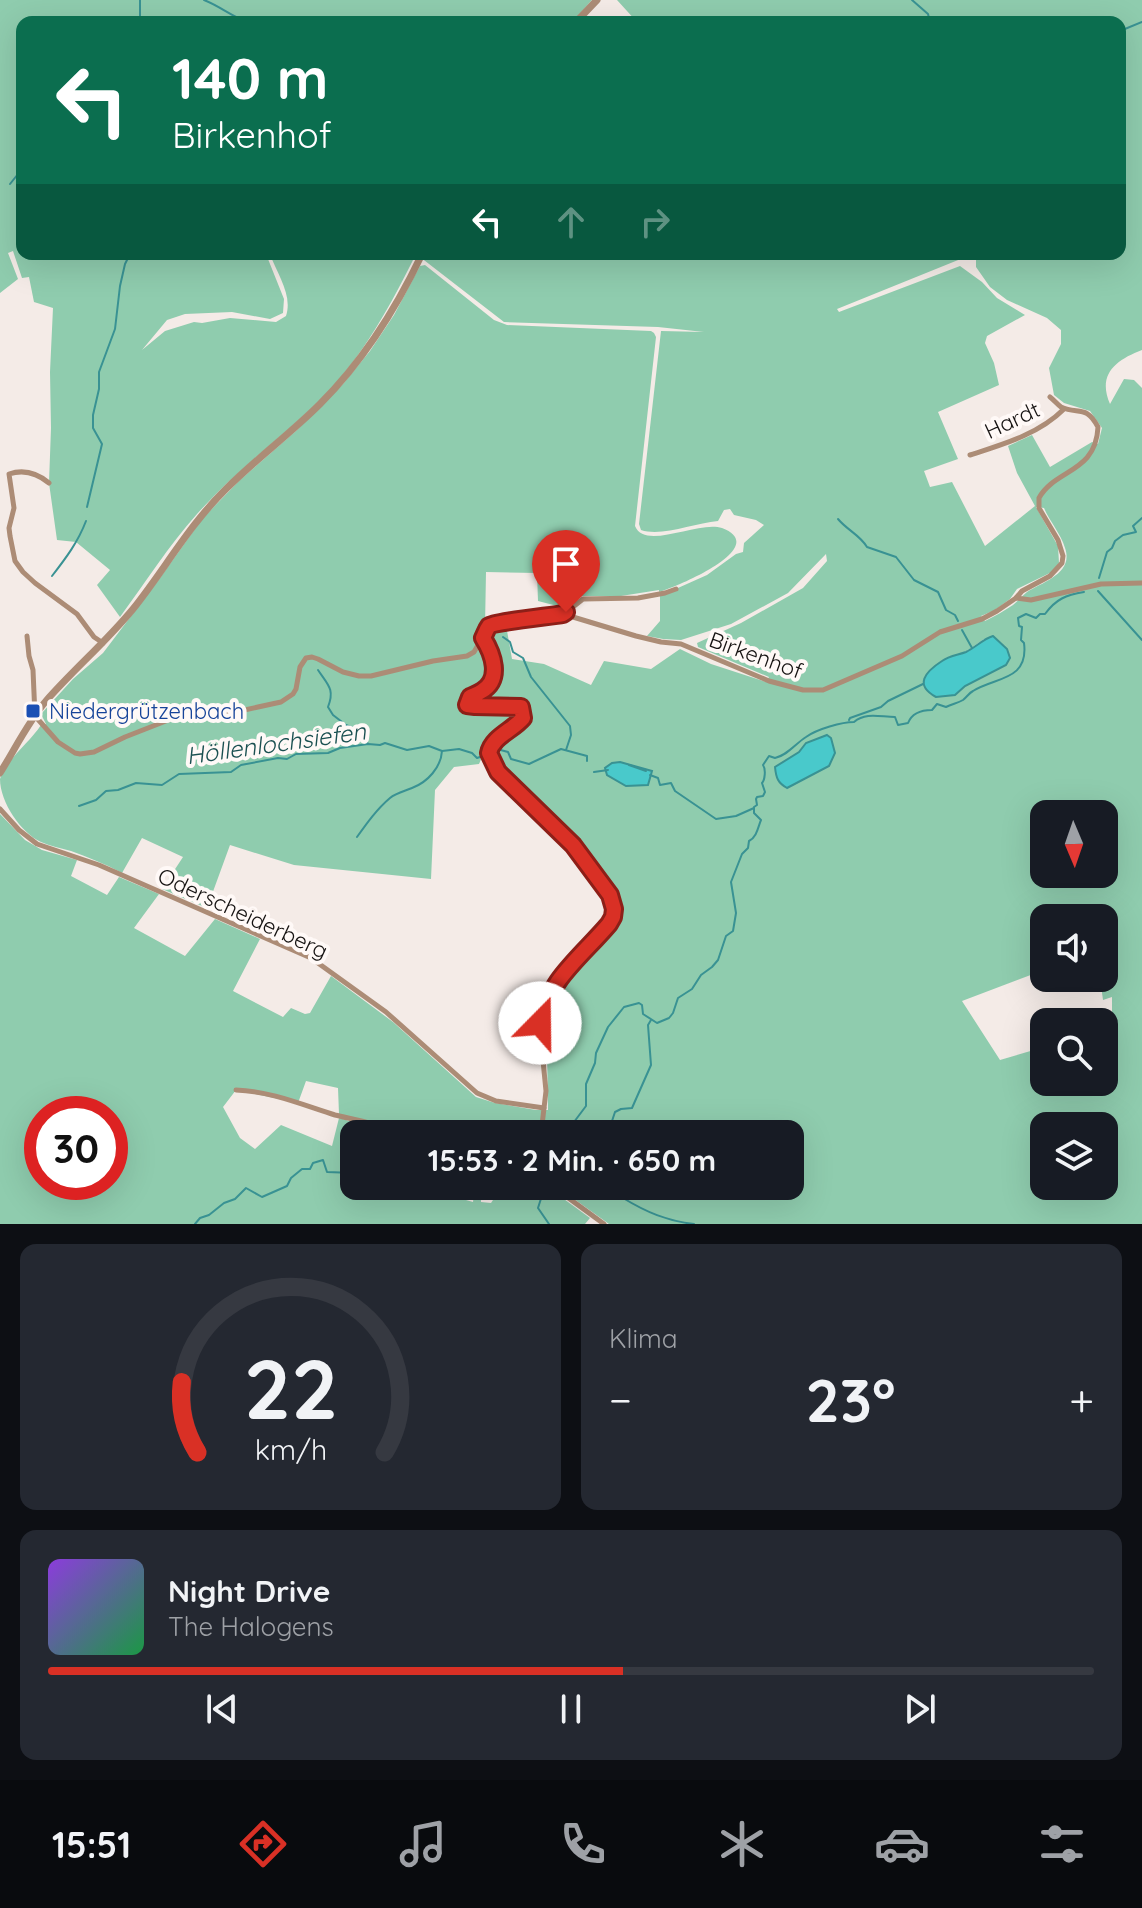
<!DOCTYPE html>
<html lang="de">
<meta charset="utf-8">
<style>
:root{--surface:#171b24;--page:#242831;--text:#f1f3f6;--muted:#9ea1a6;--line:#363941;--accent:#d93025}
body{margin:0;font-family:Quicksand,sans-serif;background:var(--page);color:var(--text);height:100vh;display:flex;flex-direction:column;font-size:30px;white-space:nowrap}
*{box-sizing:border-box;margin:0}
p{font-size:26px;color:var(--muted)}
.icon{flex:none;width:44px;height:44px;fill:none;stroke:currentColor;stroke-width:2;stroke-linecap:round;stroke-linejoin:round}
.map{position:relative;height:1224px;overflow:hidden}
.drawer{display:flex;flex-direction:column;gap:20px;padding:20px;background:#0d0f14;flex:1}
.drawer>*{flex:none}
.hud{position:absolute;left:16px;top:16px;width:1110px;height:244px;border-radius:16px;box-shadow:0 8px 32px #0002;background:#0b6e4f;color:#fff;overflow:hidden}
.needle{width:52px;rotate:178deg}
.fabs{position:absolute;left:1030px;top:800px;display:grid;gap:16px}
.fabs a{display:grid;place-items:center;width:88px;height:88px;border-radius:16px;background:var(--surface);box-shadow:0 8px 32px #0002;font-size:40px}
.speed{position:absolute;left:24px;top:1096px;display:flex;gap:16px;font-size:40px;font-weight:700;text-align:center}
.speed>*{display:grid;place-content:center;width:104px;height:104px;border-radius:50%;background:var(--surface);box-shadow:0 8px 32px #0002;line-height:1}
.speed .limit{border:12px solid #d22;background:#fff;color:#111}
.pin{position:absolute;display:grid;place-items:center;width:68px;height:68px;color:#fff;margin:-82px -34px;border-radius:50% 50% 50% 0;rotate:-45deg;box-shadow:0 0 8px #0007}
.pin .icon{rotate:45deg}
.me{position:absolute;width:88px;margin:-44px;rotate:22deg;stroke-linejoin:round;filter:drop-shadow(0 0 6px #0008)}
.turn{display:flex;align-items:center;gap:28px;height:168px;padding:0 24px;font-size:36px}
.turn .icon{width:104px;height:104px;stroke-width:2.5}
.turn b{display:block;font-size:56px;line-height:68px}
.lanes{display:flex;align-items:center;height:76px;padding:0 24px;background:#0003;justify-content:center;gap:40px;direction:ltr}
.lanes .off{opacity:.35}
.big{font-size:60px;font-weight:800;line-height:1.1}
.drawer .card{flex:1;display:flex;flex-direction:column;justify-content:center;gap:12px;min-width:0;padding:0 28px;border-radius:16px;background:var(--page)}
.drawer .dial{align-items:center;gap:0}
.dial svg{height:208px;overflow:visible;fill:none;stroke:var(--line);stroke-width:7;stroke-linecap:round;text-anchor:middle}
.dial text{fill:var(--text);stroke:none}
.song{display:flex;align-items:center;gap:24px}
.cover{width:96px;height:96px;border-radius:12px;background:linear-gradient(135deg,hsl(270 70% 55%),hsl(140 70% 35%))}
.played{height:8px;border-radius:4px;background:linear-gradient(90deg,var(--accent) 55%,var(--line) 55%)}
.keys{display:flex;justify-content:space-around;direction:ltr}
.heat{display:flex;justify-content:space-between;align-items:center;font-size:44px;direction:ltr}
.drawer .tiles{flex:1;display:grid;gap:20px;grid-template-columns:1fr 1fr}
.card:last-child{grid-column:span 2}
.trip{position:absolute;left:340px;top:1120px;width:464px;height:80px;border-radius:16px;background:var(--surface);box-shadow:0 8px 32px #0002;font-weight:800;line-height:80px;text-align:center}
.menu{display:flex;height:128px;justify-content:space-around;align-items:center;background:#090b0e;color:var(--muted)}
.menu .icon{width:56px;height:56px}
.menu .active{color:var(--accent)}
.menu b{font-size:36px;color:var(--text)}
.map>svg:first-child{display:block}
.green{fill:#8fccae;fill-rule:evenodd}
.water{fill:#49c9cb;stroke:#399293;stroke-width:2}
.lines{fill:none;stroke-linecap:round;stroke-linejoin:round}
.stream{stroke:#399293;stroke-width:2}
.minor{stroke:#ac8c76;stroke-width:5}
.tertiary{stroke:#ac8c76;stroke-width:7}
.route-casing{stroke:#8d1f18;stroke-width:20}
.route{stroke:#d93025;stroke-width:14}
.transit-dot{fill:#1a4fb4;stroke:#fff9f7;stroke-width:3}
.labels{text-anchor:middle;stroke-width:8;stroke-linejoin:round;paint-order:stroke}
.street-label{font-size:22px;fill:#151211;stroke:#fff9f7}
.transit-label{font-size:22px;fill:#164399;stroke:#fff9f7;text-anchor:start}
.water-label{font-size:24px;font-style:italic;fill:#1a5051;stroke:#fff9f7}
</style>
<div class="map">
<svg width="1142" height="1224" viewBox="0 0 1142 1224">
<rect width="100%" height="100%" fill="#f4ebe7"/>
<g class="green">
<path d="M0,0h592l-20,22h-550v232h244l18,45 -1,14 -13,6 -38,-7 -47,2 -18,6 -25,30 23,-19 29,-9 8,1 28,-5 46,4 10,-6c7,-21 -9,-42 -16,-62h146c-25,51 -53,102 -93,143 -41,41 -88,74 -126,117 -28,31 -52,69 -77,103l-23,-32 13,-15 -34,-28 -19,-2 -8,-57 2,-55 -1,-56 3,-64 -19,-6 -5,-25 -7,1 -9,-27 -5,2 10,26 -18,14z"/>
<path d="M617,0h525v350c-26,10 -45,24 -32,54l14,-25 10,1 8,8v836h-533l-53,-38h234v-52h-436v52h53v3l17,1 1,-4h6v7l12,2 2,-9h7v10l21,6 2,-16h6v16l10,1 4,-6 24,-2 -2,-9h29l44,32 -5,6h-585v-410l25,26 17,10 35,10 -6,16 36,19 12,-18 40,17 -25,34 51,28 30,-37 45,20 -27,52 50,26 8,-9 14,6 5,-1 21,-37 62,46 83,75 19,6 41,7h12l-1,-61 23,-39 1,-15 -13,-8 17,-23 39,-41 4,-14 -5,-16 -9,-14 -29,-35 -73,-71 -12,-24 35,-28 3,-12 -3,-6 -7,8 1,6 -30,24 -10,23 -25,3 -19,23 -4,89 -137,-14 -64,-20 -23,63 -45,-19 21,-32 -41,-19 -20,35c-17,-9 -34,-16 -51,-22 -10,-3 -21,-5 -30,-9 -20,-9 -41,-40 -41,-63 5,-18 31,-38 41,-54l5,-1 -5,-10 32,-35 30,-26 57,-75 42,-59 37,-38 58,-51 46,-46 27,-33 24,-36 26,-49 5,-1 69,55 13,5 144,6 3,2 2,4 -21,189c10,25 64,-6 87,2 50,19 -45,59 -63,64v-2l-38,6h-39l-17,12 -27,-7 -1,-28 -51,-1 -1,55 21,-2 6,34 32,5 47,21 13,-24 47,8 29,-20 31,15 55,18 3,-5 -71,-30 -1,-4 44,-20 62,-35 24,-27 -1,-7 -38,39 -57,31 -50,16 -18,-1 -16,-3 13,-15v-25l47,-21 29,-21 7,-2 1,-9 20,-18 -8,-5 -22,-5 -4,-6 -6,1 -6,11c-24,2 -56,16 -77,9l-2,-6 22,-193 43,1 -46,-5 -154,-5 -84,-65 2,-3h551l-136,55 2,3 121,-46 22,16 15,16 28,17 -38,21 -2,7 9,20 5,22 -61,27 20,47 -34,12 6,16 22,-5 33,64 50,-40 -18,-33 -9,-27 24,-11 18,32 42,-25 6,2 4,-16 -12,-17 -26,-8 -10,-8 -5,-27 12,-24v-14l-14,-12 -40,-18 -17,-13 -14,-20v-8l8,-5h136v-232h-483zM1036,507l8,1c6,14 17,26 21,40 9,25 -22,34 -38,44 -5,4 -9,9 -14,13 -9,6 -18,11 -28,16l-4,-5 14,-6 15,-11 7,-10 37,-18 5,-8 -1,-17zM984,639l22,26 -42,21 -21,-26 24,-9zM1044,814h60v60h-60zM1044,918h60v60h-4l3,22 9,-3v29l-8,3v53h-60v-35l-44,13 -38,-59 82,-31zM306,1081l32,7 1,26 46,17 -46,-13 -7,28 -51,-21 -26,24 -15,-11 -17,-31 13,-17 62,13zM42,1114h68v68h-68zM1044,1126h60v60h-60z"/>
</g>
<g class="water">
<path d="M993,636l14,13 3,9 -4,7 -41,21 -10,9 -19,2c-22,-12 -11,-25 6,-36 7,-5 16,-6 24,-9 10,-5 17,-13 27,-16z"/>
<path d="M827,735l4,3 4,15 -6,13 -42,22c-9,-5 -11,-10 -12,-21l24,-15 7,-9z"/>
<path d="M620,762l32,9 -4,14 -22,1 -19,-11 -2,-7 7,-5z"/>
</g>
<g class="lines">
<g class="stream">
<path d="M204,0c16,6 28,17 44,22"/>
<path d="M912,0l16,14 2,8"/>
<path d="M140,22v-22"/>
<path d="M275,22h10"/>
<path d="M1120,31l22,-9"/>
<path d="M10,184l12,-15"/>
<path d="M87,507l15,-63 -9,-16v-13l6,-26v-17l16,-43 5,-43 5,-22 5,-10"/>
<path d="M838,519c9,11 22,16 29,28l29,10 18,23 24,12 8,18 9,5 3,6"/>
<path d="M52,576c14,-18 26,-34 34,-55"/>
<path d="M1099,578l8,-26 5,-4 3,-7 8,-6 13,-3 -3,-6 9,-8"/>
<path d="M1098,591l44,49"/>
<path d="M962,630l10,18"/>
<path d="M503,637l7,5 3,10 10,6 8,19 39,49 1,9 -5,15"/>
<path d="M318,670c10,15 17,19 10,37l5,8 13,10 15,6 7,13"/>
<path d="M849,720l1,-2 31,-11 7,-6 35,-17"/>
<path d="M494,754l3,-5 11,3 3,7 18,5 32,-15 26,7v5"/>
<path d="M629,765l17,6"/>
<path d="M594,772l14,-2"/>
<path d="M650,775l8,3 2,7 11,-2 4,8 41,28 20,-3 18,-8"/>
<path d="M79,806l17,-6 10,-9 12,-1 18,-7 26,2 17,-11 52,-2 10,-7 37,-7 9,1 9,-5 32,-1 12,-5 28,-4 12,1 5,-2 22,7 22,-4 13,5 17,-2 13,4 5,5 9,-3"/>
<path d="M357,837c10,-14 20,-28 33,-39 6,-5 15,-7 22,-10 16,-6 29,-21 30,-37"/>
<path d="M565,1134l21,-28v-22l9,-21 1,-10 12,-26 16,-20 15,-4 3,2 1,9 14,9 12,-5 4,-5 5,-15 14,-9 9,-14 11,-8 6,-7 8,-24 7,-5 3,-18 -5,-31 11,-28 6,-6 1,-7c8,-4 9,-14 12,-21l-7,-7v-6l3,-2 -1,-6 1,-2 6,-1 2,-4 -3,-9c3,-3 4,-14 1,-18l6,-9 6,2c13,-3 20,-14 31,-21 11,-8 36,-15 48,-15 12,-10 26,-5 41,-5l3,8 10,-2c4,-10 14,-13 24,-13l5,-6 9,3c6,-3 12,-4 17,-7 4,-3 6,-7 10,-9 22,-14 56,-10 51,-48l-3,-3 1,-13 -3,-1 -1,-8 8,-4 10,4 4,-4h5c11,-15 21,-19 39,-22"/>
<path d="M617,1134l-5,-13 3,-9 6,-3 11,-1 19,-43 -3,-40 3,-5"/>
<path d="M545,1186l-7,22 11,16"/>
<path d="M606,1186l11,7"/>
<path d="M623,1198c23,14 44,23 71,26"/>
<path d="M195,1224l5,-6 9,-3 15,-12 11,-4 11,-11 16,9 25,-11 4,-8 11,-9h8l3,-6 10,-3 4,12 27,1"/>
</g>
<g class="minor">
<path d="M970,455c34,-11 69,-21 94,-46"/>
<path d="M49,483c-12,-10 -25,-14 -40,-9l5,34 -5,20 1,8 5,25 8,11 12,11 42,31 17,23 9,6"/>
<path d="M1016,598l15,2 70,-16 41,-1"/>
<path d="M564,614l19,-15 55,-1 27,-5 11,-4"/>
<path d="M27,636l2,20 4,14 2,46 23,26 17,11 5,1 14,-2 31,-15 46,-18 46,-3 64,-14 12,-8 3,-5 4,-22 6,-9 6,-1 6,2 25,13 16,4h12l62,-15 34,-5 7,-4 15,-26 7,-3 24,-2 43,-7 73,22 25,6 20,2 88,37 34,9h20l79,-34 38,-24 42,-13 15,-8 19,-13 6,-7 28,-15 12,-13 1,-7 -5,-16 -19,-32v-10c16,-29 57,-25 59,-71 -12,-23 -20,-12 -37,-20 -4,-3 -7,-7 -11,-10"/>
<path d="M483,638c10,16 19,41 -1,53 -4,3 -8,4 -12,6l-3,8 54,2 2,11c-10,12 -31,19 -34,35l9,19 75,73 27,36 10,14 4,14 -1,8 -4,7 -45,47 -9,14 -15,33v12l6,61 -2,17"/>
<path d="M0,809l19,21 18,14 62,21 212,93 75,54 91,81 19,8 48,7 -3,26"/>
<path d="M236,1090c34,1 67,15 99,25 20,5 42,8 60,19"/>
<path d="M552,1186l52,38"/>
</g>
<g class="tertiary">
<path d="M576,22l21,-22"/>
<path d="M0,773c15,-24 28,-51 46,-72 28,-32 60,-59 87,-92 32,-40 56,-84 93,-120 30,-30 64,-55 94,-85 43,-43 76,-95 102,-150"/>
</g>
</g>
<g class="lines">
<g class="route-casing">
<path id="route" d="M540,1023c7,-42 43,-68 69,-99l4,-7 1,-8 -4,-14 -37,-50 -75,-73 -9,-19c3,-16 24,-23 34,-35l-2,-11 -46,-1 -8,-1 3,-8c4,-2 8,-3 12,-6 20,-12 11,-37 1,-53 2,-4 3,-8 6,-12 5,-4 63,-10 74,-12l3,-2"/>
</g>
<use href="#route" class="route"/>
</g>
<rect class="transit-dot" x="25" y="703" width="16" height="16" rx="4"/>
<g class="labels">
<g class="street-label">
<text transform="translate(1012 420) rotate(-25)" y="8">Hardt</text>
<text transform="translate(756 655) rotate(20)" y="8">Birkenhof</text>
<text transform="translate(243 913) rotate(25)" y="8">Oderscheiderberg</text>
</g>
<g class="transit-label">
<text x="49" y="719">Niedergrützenbach</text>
</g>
<g class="water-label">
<text transform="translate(276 744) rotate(-8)" y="8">Höllenlochsiefen</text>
</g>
</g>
</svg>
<div class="fabs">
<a><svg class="needle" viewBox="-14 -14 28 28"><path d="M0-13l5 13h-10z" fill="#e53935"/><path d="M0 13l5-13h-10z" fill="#9ea1a6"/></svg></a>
<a><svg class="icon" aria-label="sound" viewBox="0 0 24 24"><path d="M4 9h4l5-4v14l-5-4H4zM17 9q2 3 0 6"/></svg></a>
<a><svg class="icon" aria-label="search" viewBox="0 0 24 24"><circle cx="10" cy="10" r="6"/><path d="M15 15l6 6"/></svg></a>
<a><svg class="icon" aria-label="layers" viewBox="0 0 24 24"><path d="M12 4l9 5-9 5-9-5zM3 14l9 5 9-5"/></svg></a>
</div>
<div class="speed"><div class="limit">30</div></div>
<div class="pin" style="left:566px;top:612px;background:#d93025"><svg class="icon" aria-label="arrive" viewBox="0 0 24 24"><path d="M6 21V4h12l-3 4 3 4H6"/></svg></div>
<svg class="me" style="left:540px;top:1023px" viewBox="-20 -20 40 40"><circle r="19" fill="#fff"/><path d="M0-13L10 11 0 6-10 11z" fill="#d93025"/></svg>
<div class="trip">15:53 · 2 Min. · 650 m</div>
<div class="hud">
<div class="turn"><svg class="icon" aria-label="left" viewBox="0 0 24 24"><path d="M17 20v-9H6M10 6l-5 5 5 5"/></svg><div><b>140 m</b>Birkenhof</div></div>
<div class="lanes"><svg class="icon" aria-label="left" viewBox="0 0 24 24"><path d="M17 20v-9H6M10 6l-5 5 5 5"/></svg><svg class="icon off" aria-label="ahead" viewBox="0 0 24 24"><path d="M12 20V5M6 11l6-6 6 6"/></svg><svg class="icon off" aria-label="right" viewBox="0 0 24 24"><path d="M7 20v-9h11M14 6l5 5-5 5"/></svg></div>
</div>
</div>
<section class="drawer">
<div class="tiles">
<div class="card dial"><svg viewBox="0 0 100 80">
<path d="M14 69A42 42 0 1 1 86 69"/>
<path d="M14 69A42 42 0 0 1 8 42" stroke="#d93025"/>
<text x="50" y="56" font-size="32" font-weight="700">22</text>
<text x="50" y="72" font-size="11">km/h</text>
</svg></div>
<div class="card"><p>Klima</p>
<div class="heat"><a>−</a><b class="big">23°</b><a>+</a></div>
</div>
<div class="card">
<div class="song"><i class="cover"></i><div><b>Night Drive</b><p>The Halogens</p></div></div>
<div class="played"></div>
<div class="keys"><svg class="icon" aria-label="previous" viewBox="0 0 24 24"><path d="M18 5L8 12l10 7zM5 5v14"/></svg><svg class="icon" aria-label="pause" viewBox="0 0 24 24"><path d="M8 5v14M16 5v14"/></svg><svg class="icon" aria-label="next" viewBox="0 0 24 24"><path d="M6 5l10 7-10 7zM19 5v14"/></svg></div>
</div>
</div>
</section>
<nav class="menu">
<b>15:51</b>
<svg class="icon active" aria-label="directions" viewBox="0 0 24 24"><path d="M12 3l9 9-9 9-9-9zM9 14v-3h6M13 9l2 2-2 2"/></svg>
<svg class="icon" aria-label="music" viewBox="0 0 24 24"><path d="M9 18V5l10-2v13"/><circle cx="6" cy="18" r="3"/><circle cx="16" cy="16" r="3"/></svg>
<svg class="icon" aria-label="phone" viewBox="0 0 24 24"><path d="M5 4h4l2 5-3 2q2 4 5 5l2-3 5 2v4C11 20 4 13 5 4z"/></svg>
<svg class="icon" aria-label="climate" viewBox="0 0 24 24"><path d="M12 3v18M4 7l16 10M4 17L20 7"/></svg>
<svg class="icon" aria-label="car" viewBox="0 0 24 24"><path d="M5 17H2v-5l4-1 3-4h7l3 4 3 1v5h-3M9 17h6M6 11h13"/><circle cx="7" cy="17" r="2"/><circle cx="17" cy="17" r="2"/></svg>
<svg class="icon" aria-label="filters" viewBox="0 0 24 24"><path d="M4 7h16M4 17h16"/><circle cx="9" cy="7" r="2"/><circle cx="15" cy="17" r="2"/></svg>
</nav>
